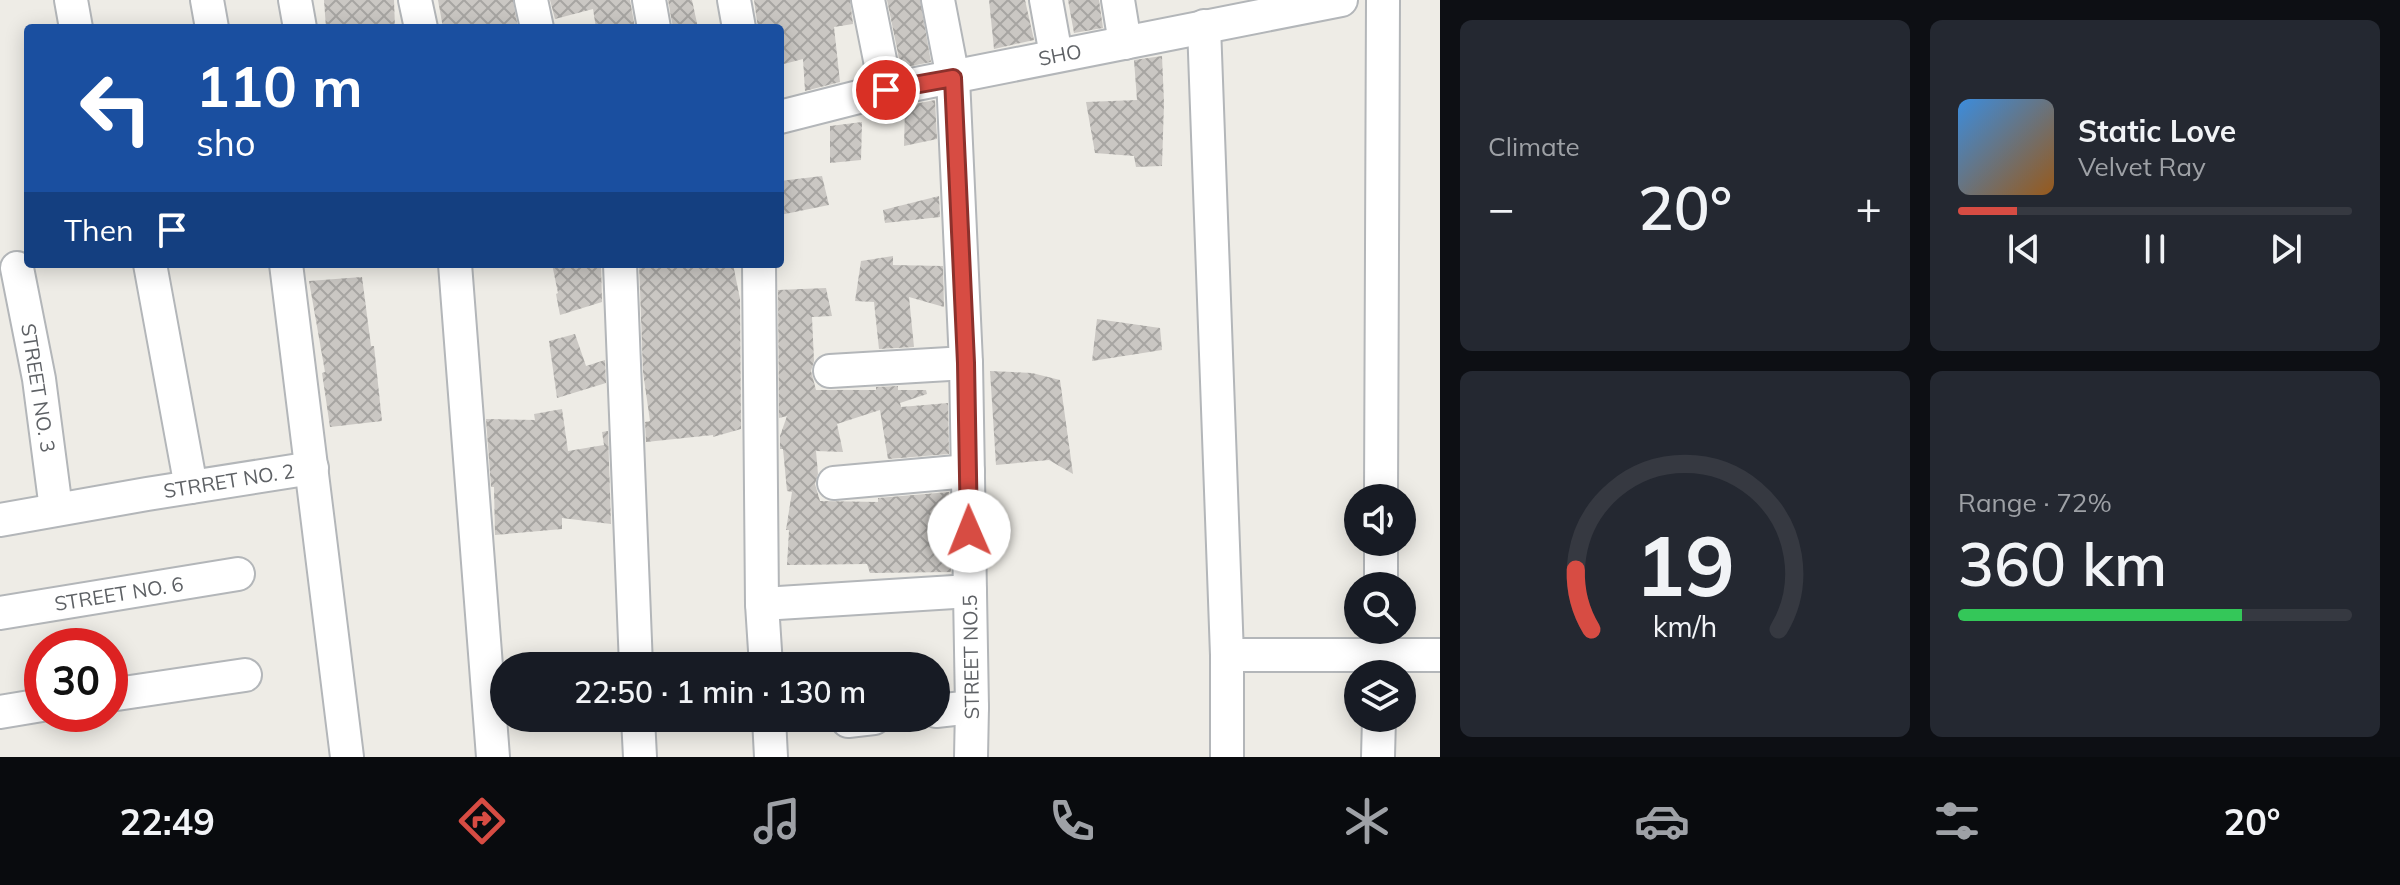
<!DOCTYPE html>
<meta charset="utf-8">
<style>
:root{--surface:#171b24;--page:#242831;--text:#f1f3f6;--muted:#9ea1a6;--line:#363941;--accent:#d74c43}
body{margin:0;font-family:Mulish,sans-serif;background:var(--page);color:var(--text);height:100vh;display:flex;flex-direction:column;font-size:30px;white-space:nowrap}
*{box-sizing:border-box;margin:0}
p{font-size:26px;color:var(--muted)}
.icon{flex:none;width:44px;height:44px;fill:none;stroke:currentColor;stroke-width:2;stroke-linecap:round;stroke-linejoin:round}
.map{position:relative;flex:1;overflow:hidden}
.sheet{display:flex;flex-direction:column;gap:20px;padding:20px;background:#0d0f14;width:960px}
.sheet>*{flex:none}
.banner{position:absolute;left:24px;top:24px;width:760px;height:244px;border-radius:8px;box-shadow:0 4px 20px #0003;background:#1a4fa0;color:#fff;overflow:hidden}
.controls{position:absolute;left:1344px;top:484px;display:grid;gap:16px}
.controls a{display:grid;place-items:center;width:72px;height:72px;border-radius:50%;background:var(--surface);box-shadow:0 4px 20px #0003;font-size:40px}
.speed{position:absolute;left:24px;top:628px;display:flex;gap:16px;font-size:40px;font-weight:700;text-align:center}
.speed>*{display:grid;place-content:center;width:104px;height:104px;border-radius:50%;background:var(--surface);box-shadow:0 4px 20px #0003;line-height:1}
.speed .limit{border:12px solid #d22;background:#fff;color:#111}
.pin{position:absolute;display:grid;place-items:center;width:68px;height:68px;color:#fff;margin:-34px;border:4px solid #fff;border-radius:50%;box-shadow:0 2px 8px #0007}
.me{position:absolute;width:88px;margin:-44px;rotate:359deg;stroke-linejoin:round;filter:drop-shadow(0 0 6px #0008)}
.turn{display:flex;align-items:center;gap:28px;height:168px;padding:0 40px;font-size:36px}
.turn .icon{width:104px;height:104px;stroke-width:2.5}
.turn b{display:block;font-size:56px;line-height:68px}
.then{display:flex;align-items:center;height:76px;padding:0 40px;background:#0003;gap:16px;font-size:30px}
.big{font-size:60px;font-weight:600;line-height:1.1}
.sheet .widget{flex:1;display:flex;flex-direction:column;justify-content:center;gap:12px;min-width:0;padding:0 28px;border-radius:12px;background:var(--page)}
.sheet .dial{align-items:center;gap:0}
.dial svg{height:208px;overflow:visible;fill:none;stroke:var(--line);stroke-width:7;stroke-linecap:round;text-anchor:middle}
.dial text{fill:var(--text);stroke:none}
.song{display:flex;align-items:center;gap:24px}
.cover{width:96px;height:96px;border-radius:12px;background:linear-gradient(135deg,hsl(210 70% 55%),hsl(30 70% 35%))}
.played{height:8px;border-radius:4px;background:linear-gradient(90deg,var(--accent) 15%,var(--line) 15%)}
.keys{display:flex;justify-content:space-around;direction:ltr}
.heat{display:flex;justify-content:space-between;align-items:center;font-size:44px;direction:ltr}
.charge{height:12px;border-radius:6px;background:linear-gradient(90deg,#34c759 72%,var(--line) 0)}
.sheet .tiles{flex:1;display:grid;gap:20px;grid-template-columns:repeat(2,1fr)}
.trip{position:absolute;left:490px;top:652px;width:460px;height:80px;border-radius:40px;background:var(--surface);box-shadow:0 4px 20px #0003;font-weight:600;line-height:80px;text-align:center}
.tab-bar{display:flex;height:128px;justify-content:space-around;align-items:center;background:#090b0e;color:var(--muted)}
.tab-bar .icon{width:56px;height:56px}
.tab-bar .active{color:var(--accent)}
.tab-bar b{font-size:36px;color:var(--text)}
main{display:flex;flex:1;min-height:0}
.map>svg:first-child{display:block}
.building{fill:url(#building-cross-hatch)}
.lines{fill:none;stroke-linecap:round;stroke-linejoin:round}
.minor-casing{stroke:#b3b6b9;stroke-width:36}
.minor{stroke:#fff;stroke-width:32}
.route-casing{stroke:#8c312c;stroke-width:20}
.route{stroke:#d74c43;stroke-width:14}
.labels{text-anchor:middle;stroke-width:7;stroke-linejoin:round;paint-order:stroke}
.street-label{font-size:20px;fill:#5e6165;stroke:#fff}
</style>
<main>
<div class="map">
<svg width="1440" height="757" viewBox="0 0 1440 757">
<defs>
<pattern id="building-cross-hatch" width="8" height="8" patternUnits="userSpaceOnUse" patternTransform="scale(2)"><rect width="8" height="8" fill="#cac7c3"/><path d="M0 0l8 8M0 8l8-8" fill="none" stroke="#a7a5a2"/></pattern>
</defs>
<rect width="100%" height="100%" fill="#eeece6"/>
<g class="building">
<path d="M324,0h70l1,28h-69z"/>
<path d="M438,0h75l5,28h-75z"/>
<path d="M550,0h80l5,28h-39l-3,-19 -38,10z"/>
<path d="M668,0h24l6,28h-25z"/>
<path d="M754,0h96l3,24 -19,3 6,55 -35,9 -2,-32 -23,6v-37h-22z"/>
<path d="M887,0h33l11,62 -30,6z"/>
<path d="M989,0h36l9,40 -40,9z"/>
<path d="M1068,0h31l4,28 -29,5z"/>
<path d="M1162,56l2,47 -2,63 -26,1 -2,-11 -39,-3 -9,-51 51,-2 -3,-40z"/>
<path d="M935,100l2,39 -33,7 1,-40z"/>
<path d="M862,122l-1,38 -31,3v-37z"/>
<path d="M822,176l7,29 -49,10v-34z"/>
<path d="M939,196l1,21 -55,6 -2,-13z"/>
<path d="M893,256v9l50,1 1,41 -35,-10 5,50 -35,2 -5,-47 -19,-1 6,-40z"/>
<path d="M552,264h49l1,38 -42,13 -4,-21 2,-1z"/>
<path d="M639,264h94l7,35 1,130 -28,8v-2l-67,7 -1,-20 5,-1 -7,-49z"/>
<path d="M362,277l9,69h3l8,75 -52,6 -8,-54 3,-1 -16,-91z"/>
<path d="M826,288l6,28 -20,1 2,44 -3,10 5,19h60v-3l22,-1v4h28l1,4 -27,9 1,4 47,-4 1,51 -61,5 -8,-49 -43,14 6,28 -27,-1 2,23 -3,10 5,17 58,1v-4l71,-6 2,80 -81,1 -3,-9 -80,1 2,-35h-3l6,-38 -5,-1 -4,-42h-3v-13l7,-20 -8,2 -1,-128z"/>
<path d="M1097,319l63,9 2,22 -70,11z"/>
<path d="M575,334l11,32 19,-6 1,23 -49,15 -8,-57z"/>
<path d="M990,371l42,2 28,7 13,94 -24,-14 -53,5z"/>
<path d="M562,409l6,42 36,-6 -2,-13 6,-1 3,93 -49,-6v11l-67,6 -1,-48h-3l-5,-68 49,1 -1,-6z"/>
</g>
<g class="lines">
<g class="minor-casing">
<g id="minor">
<path d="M71,0l5,28"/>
<path d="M207,0l5,28"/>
<path d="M295,0l5,28"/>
<path d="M415,0l6,28"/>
<path d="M531,0l6,28"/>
<path d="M649,0l5,28"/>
<path d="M734,0l5,28"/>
<path d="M868,0l18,90"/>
<path d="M938,0l15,78 13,285 6,344 -1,50"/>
<path d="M1046,0l10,55"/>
<path d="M1118,0l7,43"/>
<path d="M1204,26l23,629v102"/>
<path d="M780,117l106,-27 455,-90"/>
<path d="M150,264l41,223"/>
<path d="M286,264l61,493"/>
<path d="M455,264l38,493"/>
<path d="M620,264l16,402"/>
<path d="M759,264l3,340 4,62"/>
<path d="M17,268l22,111 17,130"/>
<path d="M830,371l136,-8"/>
<path d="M834,483l134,-12"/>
<path d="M1381,498l2,-498"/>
<path d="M0,520l147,-26 165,-26"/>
<path d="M1381,586v-44"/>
<path d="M762,604l208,-13"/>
<path d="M0,613l238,-39"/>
<path d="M1227,655h213"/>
<path d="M110,695l135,-20"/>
<path d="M936,711l36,-4"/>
<path d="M0,712l42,-7"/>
<path d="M638,718l2,39"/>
<path d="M769,718l2,39"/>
<path d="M848,721l26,-3"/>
<path d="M1378,757l1,-39"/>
</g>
</g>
<use href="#minor" class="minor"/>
</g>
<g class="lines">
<g class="route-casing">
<path id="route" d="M886,90l67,-12 13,285 3,168"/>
</g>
<use href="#route" class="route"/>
</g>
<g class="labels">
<g class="street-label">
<text transform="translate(1060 55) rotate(-11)" y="7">SHO</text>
<text transform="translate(38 388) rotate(81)" y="7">STREET NO. 3</text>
<text transform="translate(229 481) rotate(-9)" y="7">STRRET NO. 2</text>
<text transform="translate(119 594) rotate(-9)" y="7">STREET NO. 6</text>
<text transform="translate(971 657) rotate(-91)" y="7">STREET NO.5</text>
</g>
</g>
</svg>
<div class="controls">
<a><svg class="icon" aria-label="sound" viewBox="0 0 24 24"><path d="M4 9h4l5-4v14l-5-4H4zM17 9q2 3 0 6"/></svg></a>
<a><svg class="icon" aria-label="search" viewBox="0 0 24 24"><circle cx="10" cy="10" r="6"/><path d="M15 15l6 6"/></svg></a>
<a><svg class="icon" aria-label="layers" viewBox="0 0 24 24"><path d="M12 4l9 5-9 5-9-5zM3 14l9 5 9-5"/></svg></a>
</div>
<div class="speed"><div class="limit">30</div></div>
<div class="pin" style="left:886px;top:90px;background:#d93025"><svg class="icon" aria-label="arrive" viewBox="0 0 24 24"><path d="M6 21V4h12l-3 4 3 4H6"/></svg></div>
<svg class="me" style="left:969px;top:531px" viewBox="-20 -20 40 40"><circle r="19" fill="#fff"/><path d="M0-13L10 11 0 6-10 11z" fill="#d74c43"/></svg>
<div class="trip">22:50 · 1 min · 130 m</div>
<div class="banner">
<div class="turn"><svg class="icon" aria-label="left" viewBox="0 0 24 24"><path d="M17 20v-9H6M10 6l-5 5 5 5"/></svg><div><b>110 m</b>sho</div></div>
<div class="then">Then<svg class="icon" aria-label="arrive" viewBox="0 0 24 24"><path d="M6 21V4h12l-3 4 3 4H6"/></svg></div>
</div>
</div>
<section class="sheet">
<div class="tiles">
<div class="widget"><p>Climate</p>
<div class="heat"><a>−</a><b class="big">20°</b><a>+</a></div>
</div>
<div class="widget">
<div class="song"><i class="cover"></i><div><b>Static Love</b><p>Velvet Ray</p></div></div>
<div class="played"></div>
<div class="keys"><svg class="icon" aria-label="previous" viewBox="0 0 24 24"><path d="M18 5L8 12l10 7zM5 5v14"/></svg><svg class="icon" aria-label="pause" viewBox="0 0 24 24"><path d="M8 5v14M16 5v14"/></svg><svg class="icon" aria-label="next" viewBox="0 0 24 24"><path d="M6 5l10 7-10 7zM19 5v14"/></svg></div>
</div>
<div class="widget dial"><svg viewBox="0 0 100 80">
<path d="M14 69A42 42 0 1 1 86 69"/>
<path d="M14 69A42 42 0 0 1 8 46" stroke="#d74c43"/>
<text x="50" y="56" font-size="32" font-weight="700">19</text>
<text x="50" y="72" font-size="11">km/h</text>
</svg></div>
<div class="widget"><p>Range · 72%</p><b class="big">360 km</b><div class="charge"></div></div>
</div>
</section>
</main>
<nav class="tab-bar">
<b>22:49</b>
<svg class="icon active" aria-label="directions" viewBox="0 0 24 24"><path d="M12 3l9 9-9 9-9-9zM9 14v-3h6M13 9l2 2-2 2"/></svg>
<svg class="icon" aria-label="music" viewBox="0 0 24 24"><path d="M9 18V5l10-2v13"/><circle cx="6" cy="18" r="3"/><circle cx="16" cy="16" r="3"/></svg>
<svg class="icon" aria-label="phone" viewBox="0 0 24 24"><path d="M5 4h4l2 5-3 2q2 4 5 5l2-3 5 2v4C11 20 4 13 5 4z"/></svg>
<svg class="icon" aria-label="climate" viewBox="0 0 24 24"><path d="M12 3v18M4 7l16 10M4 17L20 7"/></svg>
<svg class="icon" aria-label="car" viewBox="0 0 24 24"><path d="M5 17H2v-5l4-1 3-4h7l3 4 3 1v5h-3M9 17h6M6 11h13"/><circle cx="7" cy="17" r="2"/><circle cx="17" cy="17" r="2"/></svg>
<svg class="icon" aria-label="filters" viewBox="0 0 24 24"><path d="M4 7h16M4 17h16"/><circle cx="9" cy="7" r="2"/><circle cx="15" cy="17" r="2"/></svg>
<b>20°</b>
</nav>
